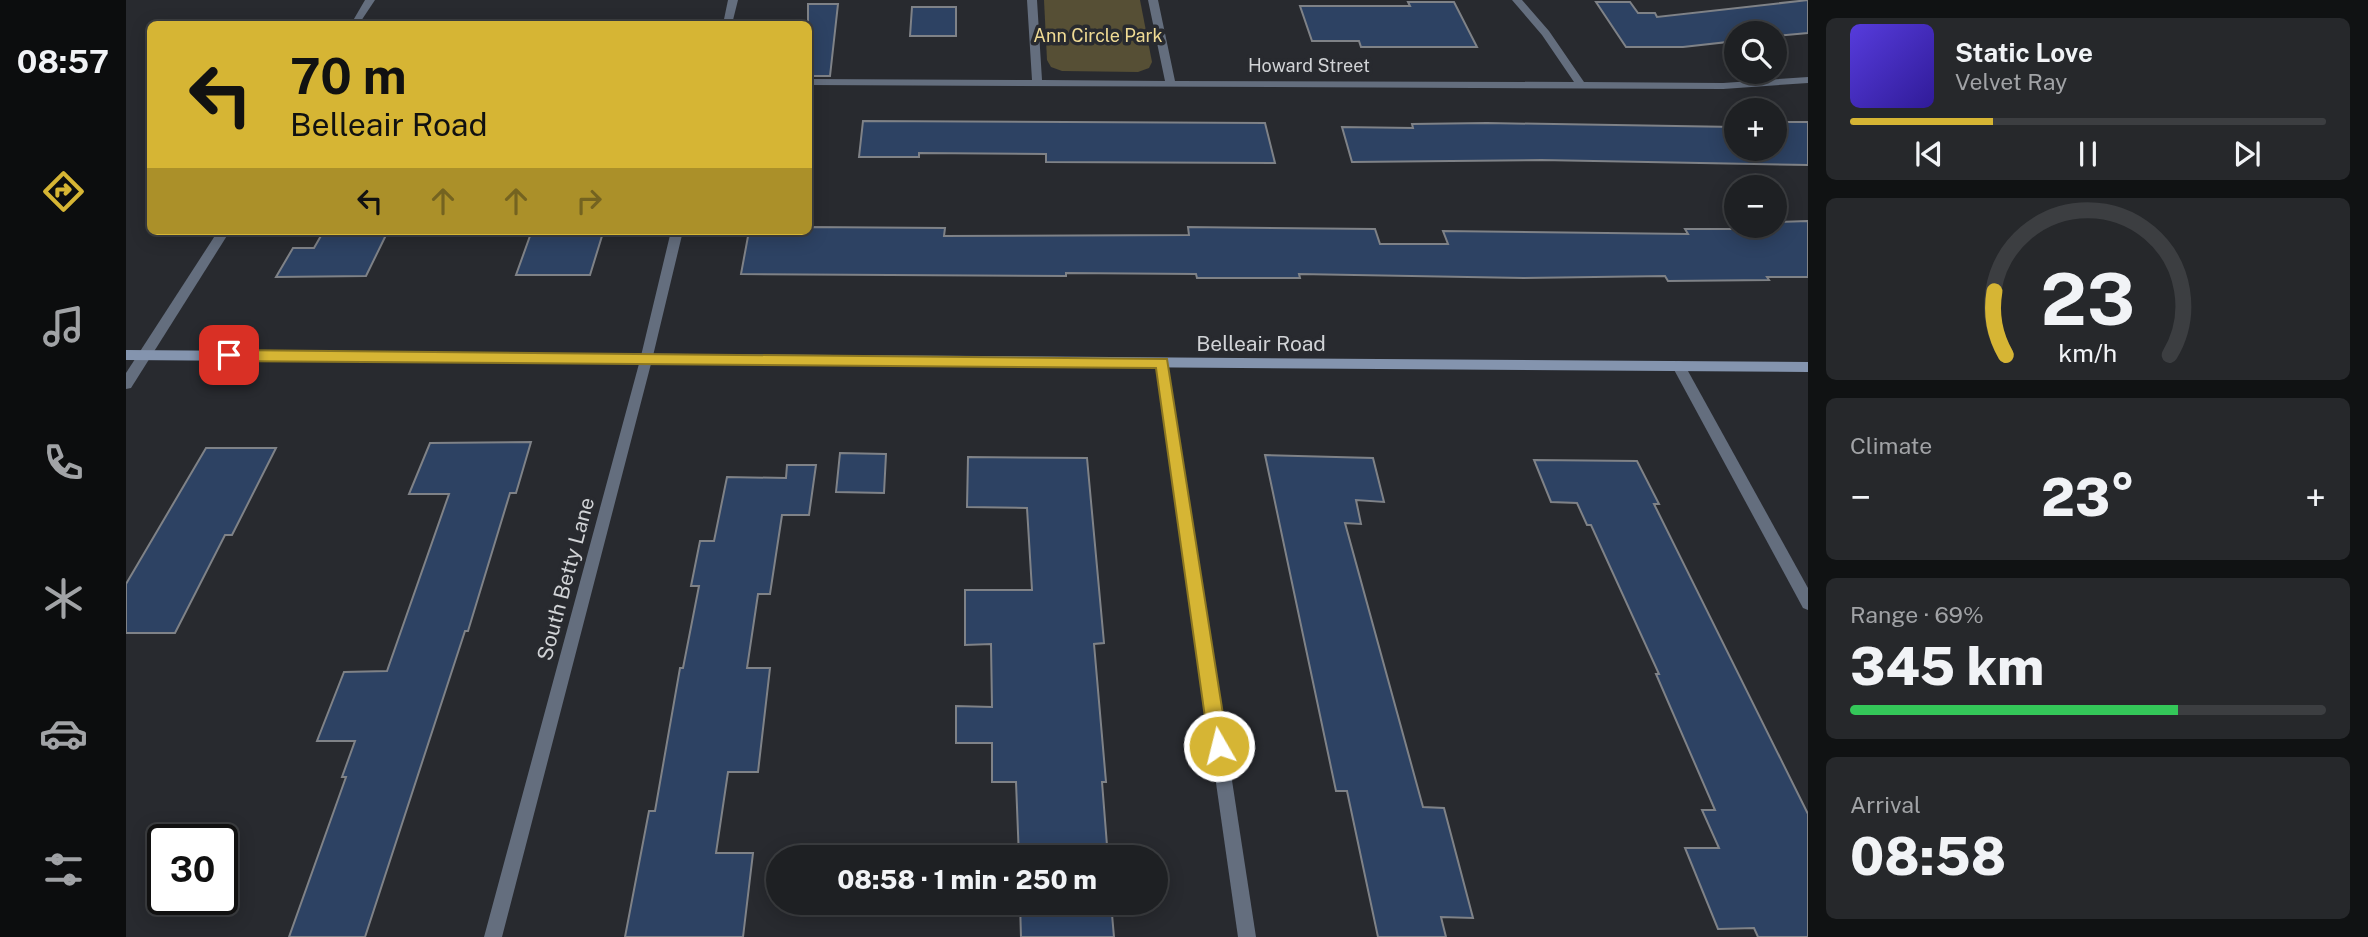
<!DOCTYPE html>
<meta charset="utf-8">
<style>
:root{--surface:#1e2023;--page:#26282b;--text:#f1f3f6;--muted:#a1a3a6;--line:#3c3e41;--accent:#d6b534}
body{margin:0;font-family:"Public Sans",sans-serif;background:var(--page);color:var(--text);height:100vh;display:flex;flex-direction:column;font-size:26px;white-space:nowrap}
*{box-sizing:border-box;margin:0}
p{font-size:23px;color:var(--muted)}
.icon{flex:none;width:38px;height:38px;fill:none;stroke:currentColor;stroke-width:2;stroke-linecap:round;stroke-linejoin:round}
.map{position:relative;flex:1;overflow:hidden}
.panel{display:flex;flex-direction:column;gap:18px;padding:18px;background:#101213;width:560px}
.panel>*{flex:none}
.top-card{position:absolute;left:21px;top:21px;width:665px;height:214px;border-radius:10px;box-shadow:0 4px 18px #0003,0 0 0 2px var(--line);background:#d6b534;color:#111;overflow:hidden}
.fabs{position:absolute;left:1598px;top:21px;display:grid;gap:14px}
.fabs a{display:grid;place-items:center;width:63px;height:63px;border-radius:50%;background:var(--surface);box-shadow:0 4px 18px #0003,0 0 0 2px var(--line);font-size:35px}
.speed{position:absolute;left:21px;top:824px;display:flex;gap:14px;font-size:35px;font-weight:700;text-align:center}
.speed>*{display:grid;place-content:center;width:91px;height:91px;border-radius:50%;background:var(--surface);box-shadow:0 4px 18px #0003,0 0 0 2px var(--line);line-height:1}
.speed .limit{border:4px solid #111;border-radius:10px;background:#fff;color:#111}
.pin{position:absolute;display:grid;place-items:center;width:60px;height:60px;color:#fff;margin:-30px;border-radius:14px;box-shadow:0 4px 10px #0006}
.me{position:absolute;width:77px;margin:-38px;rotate:352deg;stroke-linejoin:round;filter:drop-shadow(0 0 5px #0008)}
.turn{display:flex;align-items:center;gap:24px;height:147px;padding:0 28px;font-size:32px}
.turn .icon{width:91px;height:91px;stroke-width:2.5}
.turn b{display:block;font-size:49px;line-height:60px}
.lanes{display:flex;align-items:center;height:66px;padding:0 28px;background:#0003;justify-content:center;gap:35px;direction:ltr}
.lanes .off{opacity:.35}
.big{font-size:52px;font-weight:800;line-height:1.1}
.panel .card{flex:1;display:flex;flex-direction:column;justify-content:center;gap:10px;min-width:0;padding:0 24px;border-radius:10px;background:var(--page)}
.panel .dial{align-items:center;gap:0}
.dial svg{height:182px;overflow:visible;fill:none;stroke:var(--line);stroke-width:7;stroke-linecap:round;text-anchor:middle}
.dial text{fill:var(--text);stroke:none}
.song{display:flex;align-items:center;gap:21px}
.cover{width:84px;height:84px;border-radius:10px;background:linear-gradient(135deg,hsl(250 70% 55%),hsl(250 70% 35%))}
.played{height:7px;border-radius:4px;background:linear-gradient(90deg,var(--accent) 30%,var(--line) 30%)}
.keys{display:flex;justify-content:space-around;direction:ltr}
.heat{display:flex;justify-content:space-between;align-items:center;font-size:38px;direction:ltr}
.charge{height:10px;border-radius:5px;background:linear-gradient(90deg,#34c759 69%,var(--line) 0)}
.trip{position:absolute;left:640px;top:845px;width:402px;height:70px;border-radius:35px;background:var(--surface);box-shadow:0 4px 18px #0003,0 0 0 2px var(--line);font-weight:800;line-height:70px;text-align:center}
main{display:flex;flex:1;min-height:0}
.tab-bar{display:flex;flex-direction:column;width:126px;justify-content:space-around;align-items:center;background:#0c0d0e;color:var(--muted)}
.tab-bar .icon{width:49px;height:49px}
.tab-bar .selected{color:var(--accent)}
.tab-bar b{font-size:32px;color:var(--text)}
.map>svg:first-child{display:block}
.green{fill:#564f35}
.building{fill:#2d4263;stroke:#7f8287;stroke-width:2}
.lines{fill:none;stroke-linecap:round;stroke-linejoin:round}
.street{fill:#646e7e;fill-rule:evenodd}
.secondary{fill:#8494ae;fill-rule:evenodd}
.route{fill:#d6b534;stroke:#8b7622;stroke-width:2}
.labels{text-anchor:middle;stroke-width:7;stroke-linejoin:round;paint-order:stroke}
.far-park-label{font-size:18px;fill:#f0db94;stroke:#282a2f}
.far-street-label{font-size:18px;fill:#d1d3d6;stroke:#282a2f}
.street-label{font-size:21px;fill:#d1d3d6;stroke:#282a2f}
</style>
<main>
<nav class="tab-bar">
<b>08:57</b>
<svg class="icon selected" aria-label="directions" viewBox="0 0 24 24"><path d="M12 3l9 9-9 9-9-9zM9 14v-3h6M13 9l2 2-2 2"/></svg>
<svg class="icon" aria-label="music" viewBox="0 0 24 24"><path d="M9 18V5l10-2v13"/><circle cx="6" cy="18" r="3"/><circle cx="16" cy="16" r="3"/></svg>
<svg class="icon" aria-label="phone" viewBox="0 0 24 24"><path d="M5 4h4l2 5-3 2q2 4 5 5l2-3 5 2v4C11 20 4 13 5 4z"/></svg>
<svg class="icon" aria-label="climate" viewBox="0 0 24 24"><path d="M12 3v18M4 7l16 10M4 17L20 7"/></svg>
<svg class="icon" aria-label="car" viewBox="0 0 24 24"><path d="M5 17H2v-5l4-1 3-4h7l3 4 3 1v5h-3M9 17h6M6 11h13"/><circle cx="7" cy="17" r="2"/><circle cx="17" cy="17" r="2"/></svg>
<svg class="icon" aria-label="filters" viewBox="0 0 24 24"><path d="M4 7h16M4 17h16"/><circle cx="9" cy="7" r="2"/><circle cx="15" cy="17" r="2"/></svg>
</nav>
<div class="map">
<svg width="1682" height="937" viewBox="0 0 1682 937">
<rect width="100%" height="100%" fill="#282a2f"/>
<path class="green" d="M918,0h96l12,62 -3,6 -11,4 -76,-1 -11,-4 -4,-7z"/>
<g class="building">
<path d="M1682,0v33l-34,3v-3h-38v8l-53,6h-57l-30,-45h34l8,11h17l2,4z"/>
<path d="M1282,2h46l23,45h-116l-2,-6h-47l-12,-35h110z"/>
<path d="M682,4h30l-8,72h-22z"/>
<path d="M786,7h44v29h-46z"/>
<path d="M737,121l402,2 10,40 -229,-1v-8l-127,-1v4h-60z"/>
<path d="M1648,122h34v43l-267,-5 -189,2 -10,-35 71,1 -1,-4 75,-1 249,4v22h38z"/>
<path d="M1682,221v56h-41l2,3 -101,1 -3,-5 -141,2 -225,-4 1,4h-103l-1,-4 -130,-1v3l-325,-2 8,-43h59v-4l137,1 -1,8 245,-1 -1,-8 187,2 5,15h68l-5,-13 245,3 -3,-5h71l-2,-3h20v-4z"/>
<path d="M261,233l-21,43 -90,1 17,-29h21l8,-14z"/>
<path d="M404,236h72l-12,39h-74z"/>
<path d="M405,442l-15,51h-6l-42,138h-3l-100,306h-76l57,-160h-4l13,-36h-38l27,-69 43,-1 62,-177h-40l21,-51z"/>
<path d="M80,448h70l-44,87h-7l-50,98h-49v-49z"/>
<path d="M714,453l46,1 -2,39 -48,-1z"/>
<path d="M1139,455l108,3 11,44 -28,-2 5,24 -16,-1 78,284 21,1 29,110 -32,-1 5,20h-68l-31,-146h-11z"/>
<path d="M842,457l119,1 17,185 -10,1 12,138h-4l6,76h-89l-3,-76h-24v-39h-36v-37l36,1 -1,-63 -26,1v-55h67l-5,-82 -60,-1z"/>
<path d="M1408,460l103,1 22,43h-5l154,310v123h-50l-4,-9 -36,1 -33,-81h34l-17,-38h13l-59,-136h3l-68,-149h-4l-10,-22 -26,-1z"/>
<path d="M661,465h29l-7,50h-27l-12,79h-12l-11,74h23l-12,104h-30l-12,81h37l-10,84h-118l24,-126h6l25,-143h3l16,-82h-8l9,-45h14l13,-64 59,1z"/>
<path d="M894,903h91l3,34h-93z"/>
</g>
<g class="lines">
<g class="street">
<path d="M239,0h10l-16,24h-8z"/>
<path d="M602,0h10l-6,24h-9z"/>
<path d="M901,0h10l5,80 123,1 -17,-81h10l17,81 399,1 -32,-47 -30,-35h10l27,31 35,51 139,1 85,-6v6l-85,6 -915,-4v-6l224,1z"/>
<path d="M92,231h12l-99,157 -5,1v-16z"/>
<path d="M545,231h12l-31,129 -150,577h-18l156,-577z"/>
<path d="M1036,358l6,5 88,574h-18l-82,-574z"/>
<path d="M1552,361l5,1 125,226v22l-5,-2 -131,-242z"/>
</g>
<path class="secondary" d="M0,350l1682,12v10l-1682,-12z"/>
</g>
<path class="route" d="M103,350l938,9 61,387 -3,6 -6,3 -7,-3 -3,-6 -53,-378 -927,-7 -7,-6z"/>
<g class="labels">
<g class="far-park-label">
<text x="972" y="42">Ann Circle Park</text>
</g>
<g class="far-street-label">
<text x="1183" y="72">Howard Street</text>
</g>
<g class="street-label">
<text x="1135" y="351">Belleair Road</text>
<text transform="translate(440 579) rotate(-75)" y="7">South Betty Lane</text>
</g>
</g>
</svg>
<div class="fabs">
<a><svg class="icon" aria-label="search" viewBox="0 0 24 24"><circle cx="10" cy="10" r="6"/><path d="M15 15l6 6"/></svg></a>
<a>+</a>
<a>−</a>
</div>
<div class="speed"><div class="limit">30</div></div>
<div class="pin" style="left:103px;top:355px;background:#d93025"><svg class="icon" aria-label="arrive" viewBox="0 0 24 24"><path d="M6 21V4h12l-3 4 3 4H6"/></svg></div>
<svg class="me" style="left:1093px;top:746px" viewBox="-20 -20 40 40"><circle r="17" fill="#d6b534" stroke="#fff" stroke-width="3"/><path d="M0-11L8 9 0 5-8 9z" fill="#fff"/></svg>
<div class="trip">08:58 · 1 min · 250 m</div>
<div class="top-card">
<div class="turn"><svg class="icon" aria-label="left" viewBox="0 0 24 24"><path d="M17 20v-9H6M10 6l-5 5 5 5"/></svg><div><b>70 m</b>Belleair Road</div></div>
<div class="lanes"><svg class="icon" aria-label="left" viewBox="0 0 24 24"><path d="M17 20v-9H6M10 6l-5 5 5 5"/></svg><svg class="icon off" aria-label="ahead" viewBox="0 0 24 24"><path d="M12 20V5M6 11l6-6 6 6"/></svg><svg class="icon off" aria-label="ahead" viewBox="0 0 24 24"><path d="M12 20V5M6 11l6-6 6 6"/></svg><svg class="icon off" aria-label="right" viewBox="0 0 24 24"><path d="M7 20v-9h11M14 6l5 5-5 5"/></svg></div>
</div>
</div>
<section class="panel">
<div class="card">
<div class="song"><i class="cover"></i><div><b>Static Love</b><p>Velvet Ray</p></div></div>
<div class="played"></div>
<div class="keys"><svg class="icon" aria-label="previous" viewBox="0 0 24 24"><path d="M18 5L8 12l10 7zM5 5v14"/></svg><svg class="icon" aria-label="pause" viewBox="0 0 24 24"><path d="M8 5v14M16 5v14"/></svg><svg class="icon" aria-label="next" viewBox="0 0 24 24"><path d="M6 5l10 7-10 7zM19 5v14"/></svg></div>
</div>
<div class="card dial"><svg viewBox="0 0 100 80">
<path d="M14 69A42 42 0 1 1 86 69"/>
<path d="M14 69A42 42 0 0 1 9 41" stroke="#d6b534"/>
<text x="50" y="56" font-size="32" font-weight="700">23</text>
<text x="50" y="72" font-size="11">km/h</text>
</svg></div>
<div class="card"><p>Climate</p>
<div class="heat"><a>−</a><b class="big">23°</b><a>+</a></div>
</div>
<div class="card"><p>Range · 69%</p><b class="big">345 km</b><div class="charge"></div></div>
<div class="card"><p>Arrival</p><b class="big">08:58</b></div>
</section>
</main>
